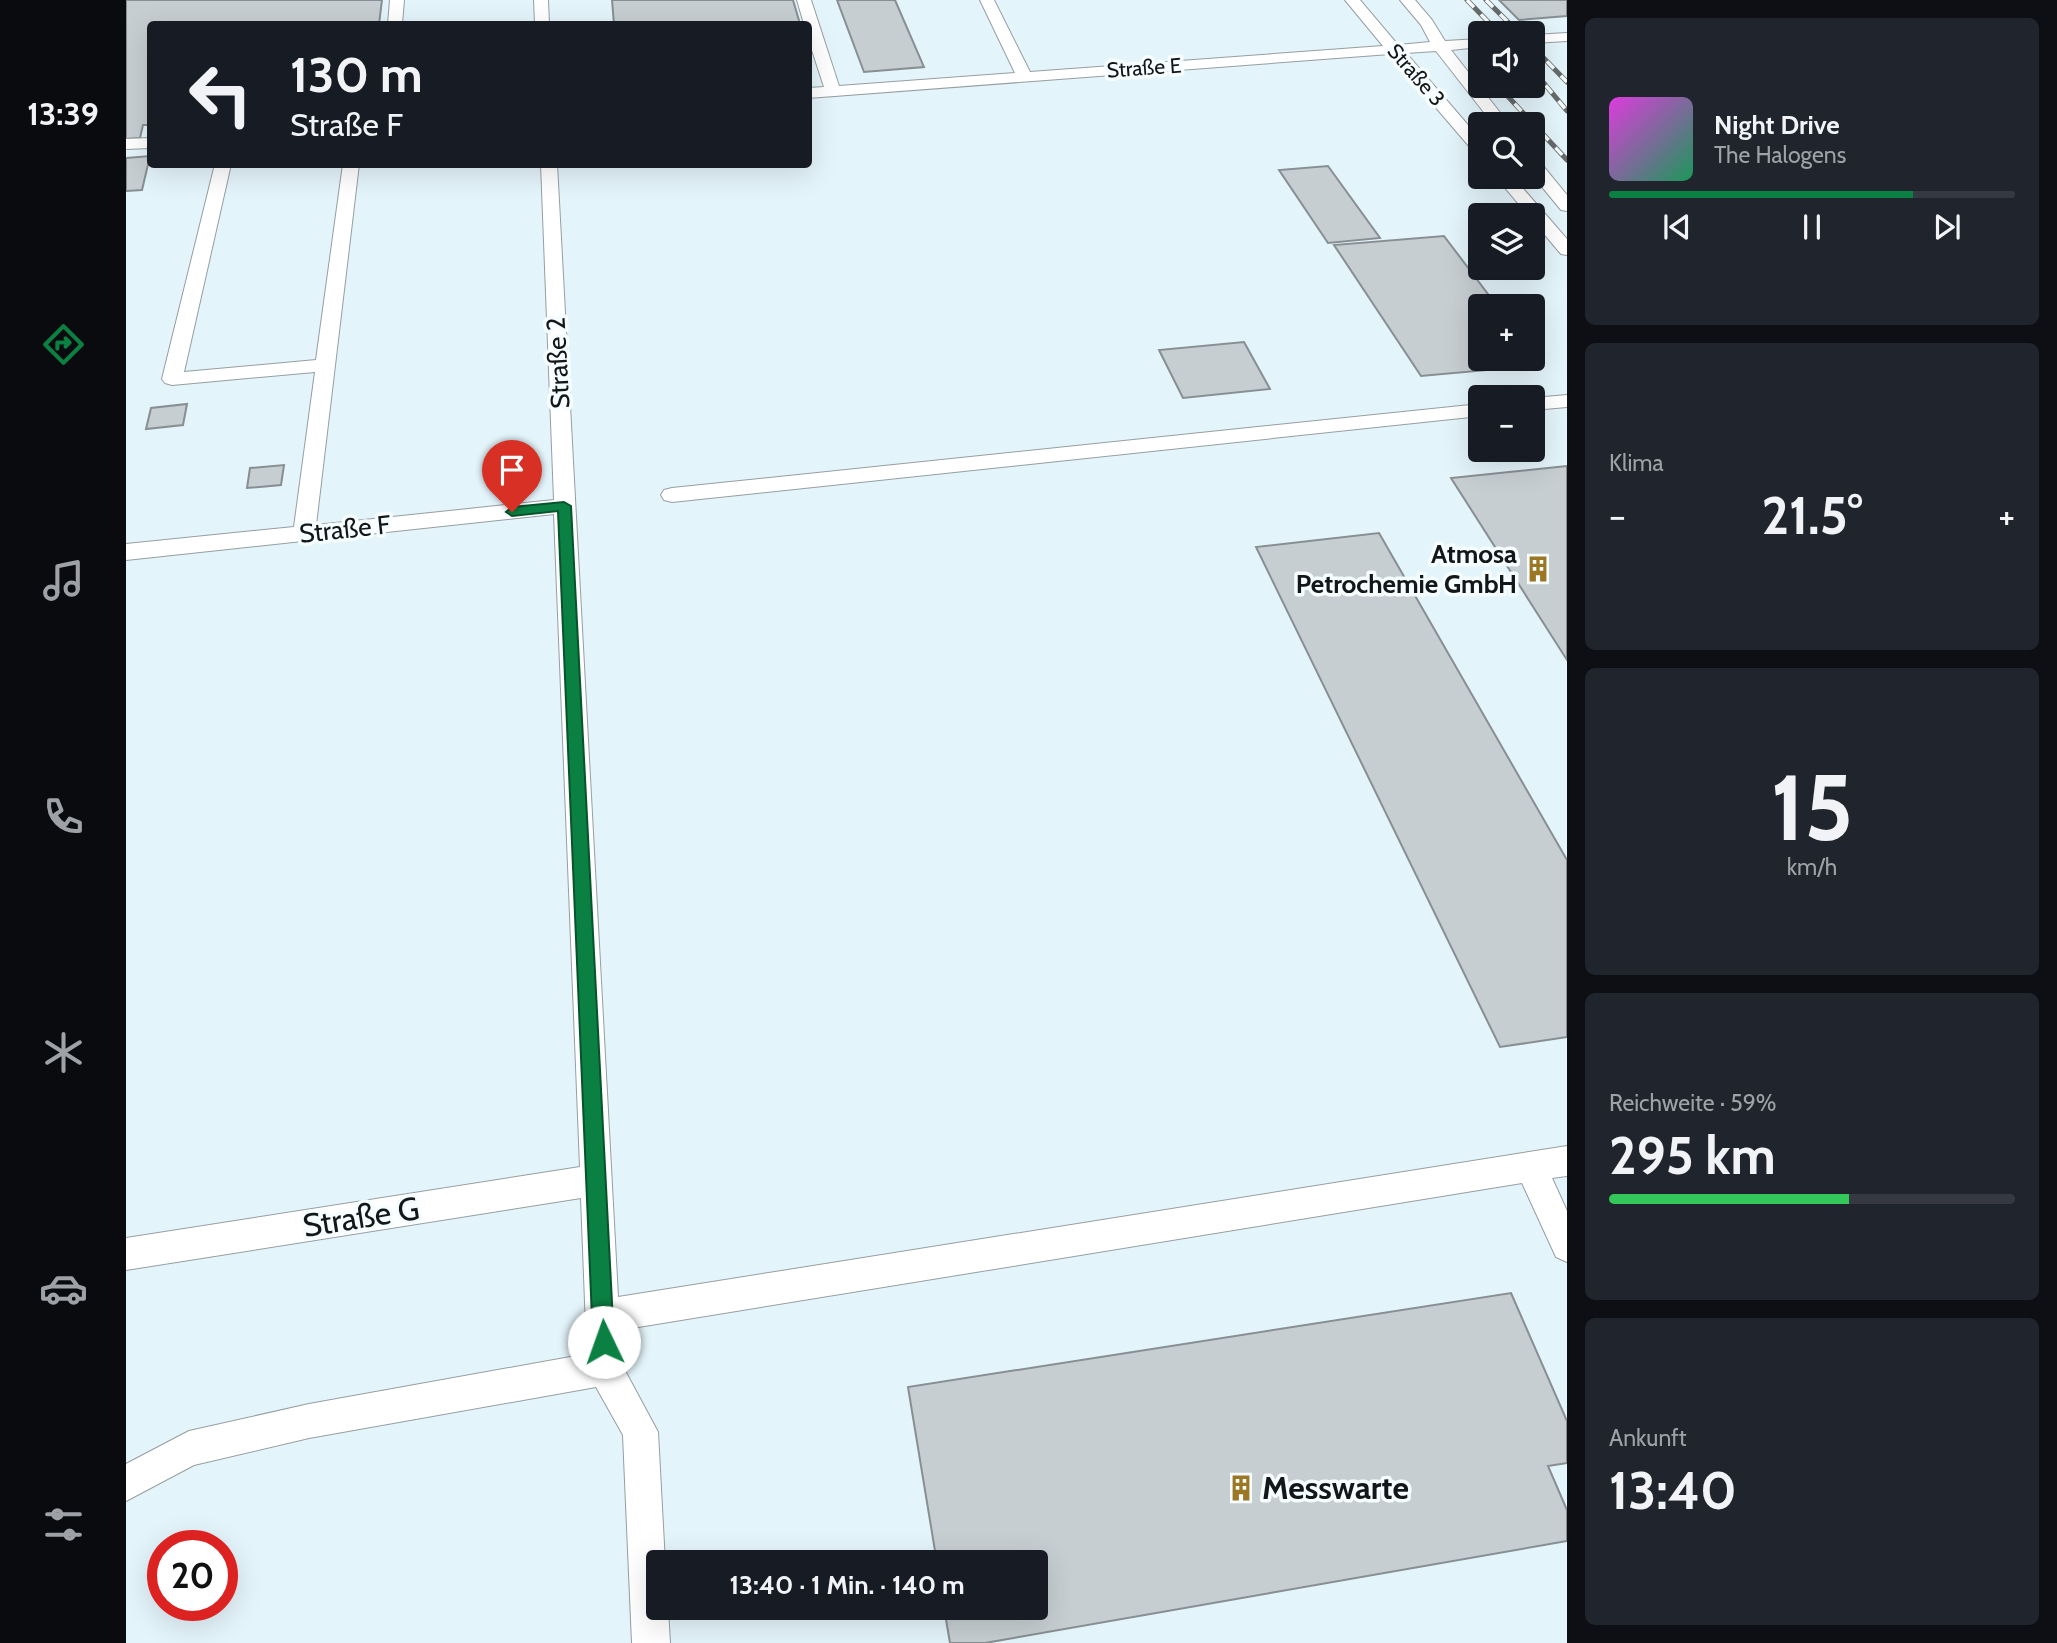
<!DOCTYPE html>
<html lang="de">
<meta charset="utf-8">
<style>
:root{--surface:#171b24;--page:#20242c;--text:#f1f3f6;--muted:#9ea1a6;--line:#363941;--accent:#0b8043}
body{margin:0;font-family:Cabin,sans-serif;background:var(--page);color:var(--text);height:100vh;display:flex;flex-direction:column;font-size:26px;white-space:nowrap}
*{box-sizing:border-box;margin:0}
p{font-size:23px;color:var(--muted)}
.icon{flex:none;width:38px;height:38px;fill:none;stroke:currentColor;stroke-width:2;stroke-linecap:round;stroke-linejoin:round}
.map{position:relative;flex:1;overflow:hidden}
.details{display:flex;flex-direction:column;gap:18px;padding:18px;background:#0d0f14;width:490px}
.details>*{flex:none}
.hud{position:absolute;left:21px;top:21px;width:665px;height:147px;border-radius:7px;box-shadow:0 7px 28px #0002;background:#171b24;color:var(--text);overflow:hidden}
.tools{position:absolute;left:1342px;top:21px;display:grid;gap:14px}
.tools a{display:grid;place-items:center;width:77px;height:77px;border-radius:7px;background:var(--surface);box-shadow:0 7px 28px #0002;font-size:35px}
.speed{position:absolute;left:21px;top:1530px;display:flex;gap:14px;font-size:35px;font-weight:700;text-align:center}
.speed>*{display:grid;place-content:center;width:91px;height:91px;border-radius:50%;background:var(--surface);box-shadow:0 7px 28px #0002;line-height:1}
.speed .limit{border:10px solid #d22;background:#fff;color:#111}
.pin{position:absolute;display:grid;place-items:center;width:60px;height:60px;color:#fff;margin:-72px -30px;border-radius:50% 50% 50% 0;rotate:-45deg;box-shadow:0 0 7px #0007}
.pin .icon{rotate:45deg}
.me{position:absolute;width:77px;margin:-38px;rotate:357deg;stroke-linejoin:round;filter:drop-shadow(0 0 5px #0008)}
.turn{display:flex;align-items:center;gap:24px;height:147px;padding:0 28px;font-size:32px}
.turn .icon{width:91px;height:91px;stroke-width:2.5}
.turn b{display:block;font-size:49px;line-height:60px}
.big{font-size:52px;font-weight:700;line-height:1.1}
.details .card{flex:1;display:flex;flex-direction:column;justify-content:center;gap:10px;min-width:0;padding:0 24px;border-radius:10px;background:var(--page)}
.details .dial{align-items:center;gap:0}
.dial b{font-size:91px;line-height:1}
.song{display:flex;align-items:center;gap:21px}
.cover{width:84px;height:84px;border-radius:10px;background:linear-gradient(135deg,hsl(300 70% 55%),hsl(150 70% 35%))}
.played{height:7px;border-radius:4px;background:linear-gradient(90deg,var(--accent) 75%,var(--line) 75%)}
.keys{display:flex;justify-content:space-around;direction:ltr}
.heat{display:flex;justify-content:space-between;align-items:center;font-size:38px;direction:ltr}
.charge{height:10px;border-radius:5px;background:linear-gradient(90deg,#34c759 59%,var(--line) 0)}
.trip{position:absolute;left:520px;top:1550px;width:402px;height:70px;border-radius:7px;background:var(--surface);box-shadow:0 7px 28px #0002;font-weight:700;line-height:70px;text-align:center}
main{display:flex;flex:1;min-height:0}
.menu{display:flex;flex-direction:column;width:126px;justify-content:space-around;align-items:center;background:#090b0e;color:var(--muted)}
.menu .icon{width:49px;height:49px}
.menu .on{color:var(--accent)}
.menu b{font-size:32px;color:var(--text)}
.map>svg:first-child{display:block}
.built{fill:#e3f4fa;fill-rule:evenodd}
.building{fill:#c6ced1;stroke:#888f92;stroke-width:2}
.lines{fill:none;stroke-linecap:round;stroke-linejoin:round}
.service-casing{stroke:#979ea1;stroke-width:2}
.service{fill:#fff;fill-rule:evenodd}
.rail-casing{stroke:#666a6b;stroke-width:5}
.rail{stroke:#f6fdff;stroke-width:3.5;stroke-dasharray:10;stroke-linecap:butt}
.route{fill:#0b8043;stroke:#07532c;stroke-width:2}
.labels{text-anchor:middle;stroke-width:7;stroke-linejoin:round;paint-order:stroke}
.far-street-label{font-size:21px;fill:#141718;stroke:#f6fdff}
.street-label{font-size:26px;fill:#141718;stroke:#f6fdff}
.poi-label{font-size:26px;font-weight:bold;fill:#141718;stroke:#f6fdff;text-anchor:end}
.near-street-label{font-size:32px;fill:#141718;stroke:#f6fdff}
.near-poi-label{font-size:32px;font-weight:bold;fill:#141718;stroke:#f6fdff;text-anchor:start}
</style>
<main>
<nav class="menu">
<b>13:39</b>
<svg class="icon on" aria-label="directions" viewBox="0 0 24 24"><path d="M12 3l9 9-9 9-9-9zM9 14v-3h6M13 9l2 2-2 2"/></svg>
<svg class="icon" aria-label="music" viewBox="0 0 24 24"><path d="M9 18V5l10-2v13"/><circle cx="6" cy="18" r="3"/><circle cx="16" cy="16" r="3"/></svg>
<svg class="icon" aria-label="phone" viewBox="0 0 24 24"><path d="M5 4h4l2 5-3 2q2 4 5 5l2-3 5 2v4C11 20 4 13 5 4z"/></svg>
<svg class="icon" aria-label="climate" viewBox="0 0 24 24"><path d="M12 3v18M4 7l16 10M4 17L20 7"/></svg>
<svg class="icon" aria-label="car" viewBox="0 0 24 24"><path d="M5 17H2v-5l4-1 3-4h7l3 4 3 1v5h-3M9 17h6M6 11h13"/><circle cx="7" cy="17" r="2"/><circle cx="17" cy="17" r="2"/></svg>
<svg class="icon" aria-label="filters" viewBox="0 0 24 24"><path d="M4 7h16M4 17h16"/><circle cx="9" cy="7" r="2"/><circle cx="15" cy="17" r="2"/></svg>
</nav>
<div class="map">
<svg width="1441" height="1643" viewBox="0 0 1441 1643">
<rect width="100%" height="100%" fill="#f6fdff"/>
<path class="built" d="M0,0h1441v1643h-1441zM24,24h658v140h-658zM1354,33h53v53h-53zM1354,124h53v53h-53zM1354,215h53v53h-53zM1354,306h53v53h-53zM1354,397h53v53h-53zM37,1545h59v60h-59zM532,1563h378v45h-378z"/>
<g class="building">
<path d="M0,0h256l-3,24h-229v101h-7l-3,13 -14,1z"/>
<path d="M486,0h181l7,24h-186z"/>
<path d="M711,0h58l29,67 -60,5z"/>
<path d="M1373,0h68v16l-48,4z"/>
<path d="M24,156l-8,34 -16,1v-33z"/>
<path d="M1202,166l52,72 -52,5 -49,-73z"/>
<path d="M1318,236l53,70h-17v53h53v-5l9,11 -121,11 -87,-131z"/>
<path d="M1118,342l26,47 -87,9 -24,-48z"/>
<path d="M61,404l-4,21 -37,4 5,-21z"/>
<path d="M158,465l-3,20 -34,3 3,-20z"/>
<path d="M1441,466v194l-116,-182z"/>
<path d="M1253,533l188,327v177l-67,10 -244,-500z"/>
<path d="M1385,1293l56,128v42l-19,3 19,44v31l-582,102h-35l-6,-35h92v-45h-99l-29,-176z"/>
</g>
<g class="lines">
<g class="service-casing">
<g id="service">
<path d="M264,0h14l-2,24h-14z"/>
<path d="M408,0h14l1,24h-14z"/>
<path d="M671,0h14l28,86 176,-13 -35,-73h14l36,72 353,-26 -38,-46h15l38,45 32,-3 -9,-17 -21,-25h15l17,20 13,21 35,-2v8l-29,3 58,74h-16l-57,-73 -30,2 74,86v15l-6,-2 -84,-98 -582,44v-10l16,-1 -16,-49v-14h-4z"/>
<path d="M1441,33v8l-34,2v-8z"/>
<path d="M24,138v10l-24,1v-10z"/>
<path d="M1407,160l6,1 28,34v16l-6,-1 -28,-34z"/>
<path d="M89,164h16l-47,208 132,-12 27,-196h16l-43,361 238,-25 -13,-336h16l61,1133 949,-151v30l-15,2 15,33v51l-11,-5 -34,-74 -902,147 2,35 36,67 7,131h-7v45h10l2,35h-38l-9,-208 -27,-48 -287,51 -115,27 -68,36v-37l63,-33 120,-27 278,-50 -6,-156 -455,72v-32l454,-71 -26,-653 -428,46v-16l168,-17 21,-155 -143,13 -7,-2 -3,-4z"/>
<path d="M1370,177h17l54,62v16l-6,-1 -28,-33v-6h-5z"/>
<path d="M1441,395v12l-34,3v-12z"/>
<path d="M1354,404v12l-808,86 -8,-2 -3,-5 3,-5 8,-2z"/>
</g>
</g>
<use href="#service" class="service"/>
<g class="rail-casing">
<g id="rail">
<path d="M1341,0l32,33"/>
<path d="M1360,0l33,33"/>
<path d="M1407,47l34,35"/>
<path d="M1407,70l34,41"/>
<path d="M1375,89l66,71"/>
</g>
</g>
<use href="#rail" class="rail"/>
</g>
<path class="route" d="M438,502l7,4 43,836 -3,7 -7,3 -8,-3 -3,-7 -35,-831 -46,5 -6,-4 6,-5z"/>
<defs>
<g id="building-bare" transform="scale(2.1)"><path d="M-4-6H4V6H1V3H-1V6H-4ZM-2.5-4.3h1.7v1.8h-1.7ZM.8-4.3h1.7v1.8H.8ZM-2.5-1h1.7V.8h-1.7ZM.8-1h1.7V.8H.8Z" fill="#9c7723" stroke="#f6fdff" stroke-width="2.5" paint-order="stroke"/></g>
</defs>
<g fill-rule="evenodd">
<use href="#building-bare" x="1412" y="569"/>
<use href="#building-bare" x="1115" y="1488"/>
</g>
<g class="labels">
<g class="far-street-label">
<text transform="translate(1018 68) rotate(-4)" y="7">Straße E</text>
<text transform="translate(1290 75) rotate(49)" y="7">Straße 3</text>
</g>
<g class="street-label">
<text transform="translate(432 363) rotate(-93)" y="9">Straße 2</text>
<text transform="translate(219 529) rotate(-6)" y="9">Straße F</text>
</g>
<g class="poi-label">
<text x="1391" y="563">Atmosa<tspan x="1391" dy="30">Petrochemie GmbH</tspan></text>
</g>
<g class="near-street-label">
<text transform="translate(235 1217) rotate(-9)" y="11">Straße G</text>
</g>
<g class="near-poi-label">
<text x="1136" y="1499">Messwarte</text>
</g>
</g>
</svg>
<div class="tools">
<a><svg class="icon" aria-label="sound" viewBox="0 0 24 24"><path d="M4 9h4l5-4v14l-5-4H4zM17 9q2 3 0 6"/></svg></a>
<a><svg class="icon" aria-label="search" viewBox="0 0 24 24"><circle cx="10" cy="10" r="6"/><path d="M15 15l6 6"/></svg></a>
<a><svg class="icon" aria-label="layers" viewBox="0 0 24 24"><path d="M12 4l9 5-9 5-9-5zM3 14l9 5 9-5"/></svg></a>
<a>+</a>
<a>−</a>
</div>
<div class="speed"><div class="limit">20</div></div>
<div class="pin" style="left:386px;top:512px;background:#d93025"><svg class="icon" aria-label="arrive" viewBox="0 0 24 24"><path d="M6 21V4h12l-3 4 3 4H6"/></svg></div>
<svg class="me" style="left:478px;top:1342px" viewBox="-20 -20 40 40"><circle r="19" fill="#fff"/><path d="M0-13L10 11 0 6-10 11z" fill="#0b8043"/></svg>
<div class="trip">13:40 · 1 Min. · 140 m</div>
<div class="hud">
<div class="turn"><svg class="icon" aria-label="left" viewBox="0 0 24 24"><path d="M17 20v-9H6M10 6l-5 5 5 5"/></svg><div><b>130 m</b>Straße F</div></div>
</div>
</div>
<section class="details">
<div class="card">
<div class="song"><i class="cover"></i><div><b>Night Drive</b><p>The Halogens</p></div></div>
<div class="played"></div>
<div class="keys"><svg class="icon" aria-label="previous" viewBox="0 0 24 24"><path d="M18 5L8 12l10 7zM5 5v14"/></svg><svg class="icon" aria-label="pause" viewBox="0 0 24 24"><path d="M8 5v14M16 5v14"/></svg><svg class="icon" aria-label="next" viewBox="0 0 24 24"><path d="M6 5l10 7-10 7zM19 5v14"/></svg></div>
</div>
<div class="card"><p>Klima</p>
<div class="heat"><a>−</a><b class="big">21.5°</b><a>+</a></div>
</div>
<div class="card dial"><b>15</b><p>km/h</p></div>
<div class="card"><p>Reichweite · 59%</p><b class="big">295 km</b><div class="charge"></div></div>
<div class="card"><p>Ankunft</p><b class="big">13:40</b></div>
</section>
</main>
